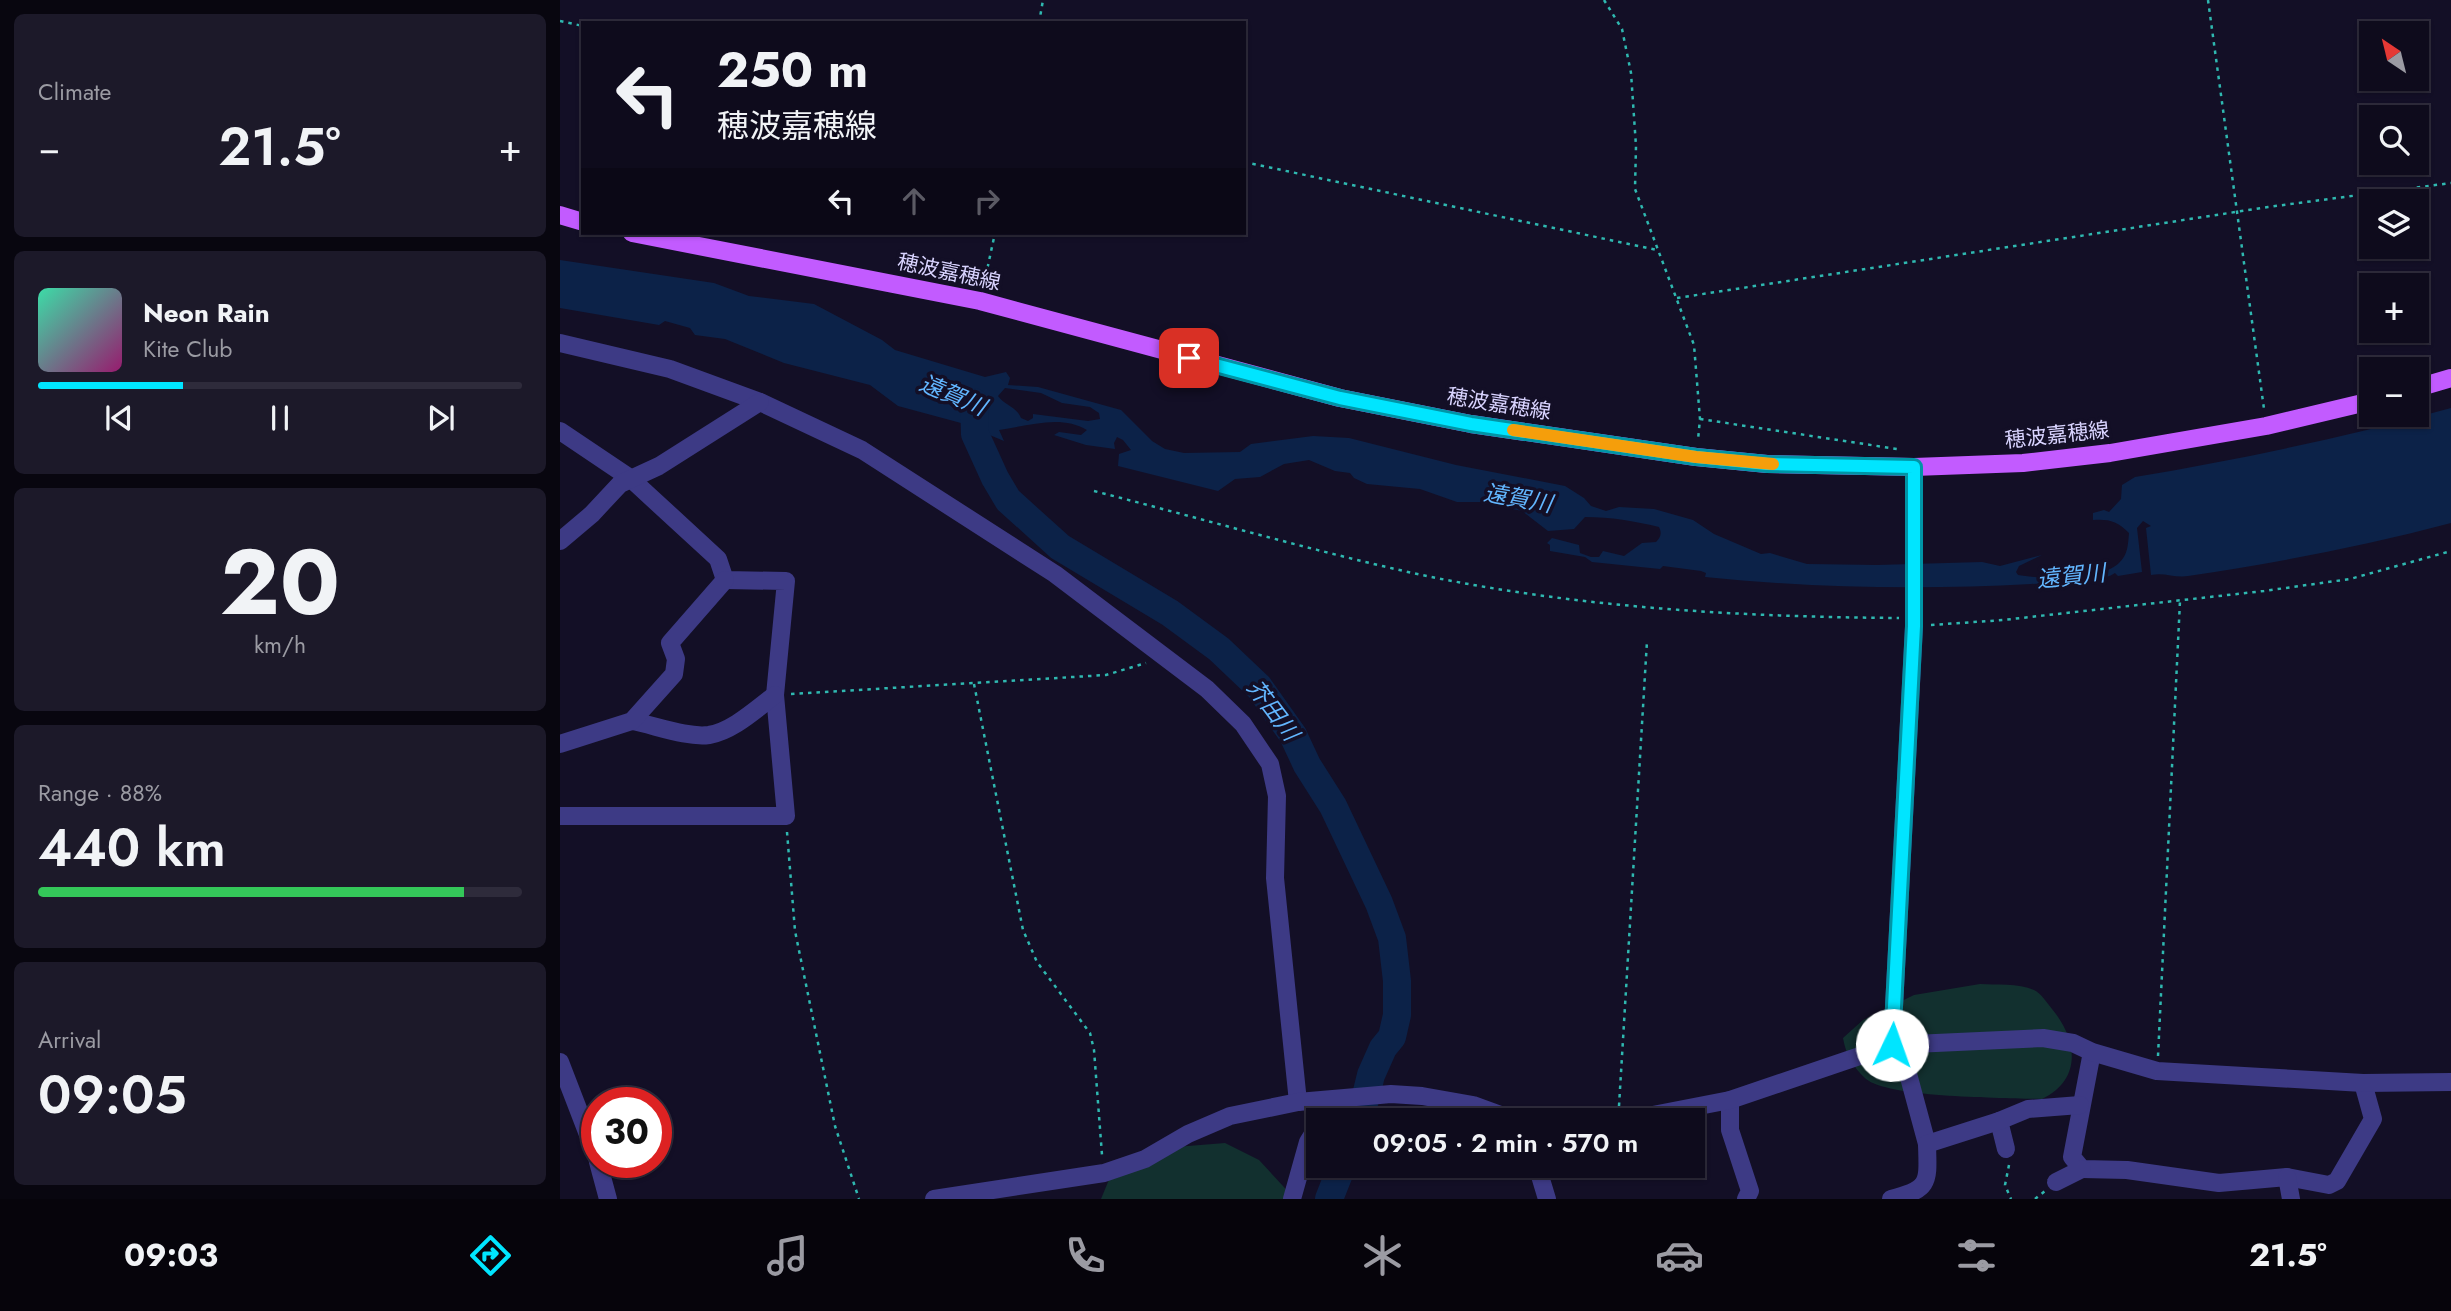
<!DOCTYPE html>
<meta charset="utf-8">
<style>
:root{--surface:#0e0b1c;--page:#1c1929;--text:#f1f3f6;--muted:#9b9ba3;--line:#2e2b3b;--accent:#00e5ff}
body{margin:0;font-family:Jost,"Noto Sans JP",sans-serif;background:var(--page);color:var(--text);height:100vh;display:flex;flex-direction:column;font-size:26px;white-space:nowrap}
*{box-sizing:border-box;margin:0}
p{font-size:23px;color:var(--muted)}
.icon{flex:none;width:38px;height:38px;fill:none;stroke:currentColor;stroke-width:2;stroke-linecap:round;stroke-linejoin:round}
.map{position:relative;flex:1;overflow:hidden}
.panel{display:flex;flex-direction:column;gap:14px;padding:14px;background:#08060f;width:560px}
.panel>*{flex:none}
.banner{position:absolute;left:21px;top:21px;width:665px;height:214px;border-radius:0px;box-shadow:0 2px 5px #0004,0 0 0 2px var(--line);background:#0e0b1c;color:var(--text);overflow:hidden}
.needle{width:46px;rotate:325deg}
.controls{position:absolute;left:1799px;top:21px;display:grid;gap:14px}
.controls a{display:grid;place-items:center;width:70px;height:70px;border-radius:0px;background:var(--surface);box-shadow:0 2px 5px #0004,0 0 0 2px var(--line);font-size:35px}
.speed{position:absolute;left:21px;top:1087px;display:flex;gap:14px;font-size:35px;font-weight:700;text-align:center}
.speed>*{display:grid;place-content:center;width:91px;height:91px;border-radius:50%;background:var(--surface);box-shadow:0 2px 5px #0004,0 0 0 2px var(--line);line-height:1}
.speed .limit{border:10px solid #d22;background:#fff;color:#111}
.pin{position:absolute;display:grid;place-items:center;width:60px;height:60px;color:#fff;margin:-30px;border-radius:14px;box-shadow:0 4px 10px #0006}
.me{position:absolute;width:77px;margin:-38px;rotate:3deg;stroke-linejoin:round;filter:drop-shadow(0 0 5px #0008)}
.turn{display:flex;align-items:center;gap:24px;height:147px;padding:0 21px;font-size:32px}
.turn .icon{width:91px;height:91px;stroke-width:2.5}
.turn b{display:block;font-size:49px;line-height:60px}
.lanes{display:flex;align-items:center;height:66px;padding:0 21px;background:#0003;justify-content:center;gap:35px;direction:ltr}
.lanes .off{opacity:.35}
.big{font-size:52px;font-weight:600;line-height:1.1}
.panel .tile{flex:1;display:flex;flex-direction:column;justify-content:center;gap:10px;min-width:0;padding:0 24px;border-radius:10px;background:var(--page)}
.panel .dial{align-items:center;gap:0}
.dial b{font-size:91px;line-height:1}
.song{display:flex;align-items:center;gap:21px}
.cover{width:84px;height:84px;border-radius:10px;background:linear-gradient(135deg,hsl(160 70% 55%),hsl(320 70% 35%))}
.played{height:7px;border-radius:4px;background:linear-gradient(90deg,var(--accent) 30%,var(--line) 30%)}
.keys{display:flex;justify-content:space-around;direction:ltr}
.heat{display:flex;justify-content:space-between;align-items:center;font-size:38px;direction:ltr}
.charge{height:10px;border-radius:5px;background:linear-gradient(90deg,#34c759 88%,var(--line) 0)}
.trip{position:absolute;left:746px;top:1108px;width:399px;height:70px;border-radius:0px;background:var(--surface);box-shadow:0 2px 5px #0004,0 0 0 2px var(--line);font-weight:600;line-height:70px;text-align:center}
.menu{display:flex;height:112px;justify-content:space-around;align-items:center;background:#06040b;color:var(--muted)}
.menu .icon{width:49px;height:49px}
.menu .on{color:var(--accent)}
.menu b{font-size:32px;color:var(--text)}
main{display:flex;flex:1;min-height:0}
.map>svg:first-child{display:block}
.green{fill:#12302f}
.water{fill:#0c2248;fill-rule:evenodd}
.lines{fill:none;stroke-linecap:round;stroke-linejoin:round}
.river{stroke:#0c2248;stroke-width:28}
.path{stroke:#2fb8b0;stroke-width:2.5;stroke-dasharray:3.5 5;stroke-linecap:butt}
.minor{stroke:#3d3a85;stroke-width:18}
.major{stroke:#c25bff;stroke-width:18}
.route-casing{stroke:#0095a6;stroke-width:18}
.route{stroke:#00e5ff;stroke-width:12}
.slow{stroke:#f59e0b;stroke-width:12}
.labels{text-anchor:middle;stroke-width:7;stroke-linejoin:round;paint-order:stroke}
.street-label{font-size:21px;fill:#d9d4ff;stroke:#130f26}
.water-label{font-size:23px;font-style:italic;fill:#62b6ff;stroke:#130f26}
</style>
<main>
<section class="panel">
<div class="tile"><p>Climate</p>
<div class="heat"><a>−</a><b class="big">21.5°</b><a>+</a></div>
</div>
<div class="tile">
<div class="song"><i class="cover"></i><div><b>Neon Rain</b><p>Kite Club</p></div></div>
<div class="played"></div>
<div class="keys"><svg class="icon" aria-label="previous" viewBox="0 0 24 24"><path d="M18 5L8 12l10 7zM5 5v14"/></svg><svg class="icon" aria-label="pause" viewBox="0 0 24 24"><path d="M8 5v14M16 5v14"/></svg><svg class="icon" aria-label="next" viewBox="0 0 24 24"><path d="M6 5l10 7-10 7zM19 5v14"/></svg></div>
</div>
<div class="tile dial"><b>20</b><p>km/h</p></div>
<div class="tile"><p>Range · 88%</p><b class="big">440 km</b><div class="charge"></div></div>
<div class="tile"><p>Arrival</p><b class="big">09:05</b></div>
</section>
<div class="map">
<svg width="1891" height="1199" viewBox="0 0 1891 1199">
<rect width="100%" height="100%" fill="#130f26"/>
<g class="green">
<path d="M1420,984c16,1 38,-1 54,6 7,3 13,13 18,19 26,31 30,71 -10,90 -35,-1 -153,-1 -176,-20 -13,-12 -20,-24 -23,-41l20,-18 51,-25z"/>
<path d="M665,1143l34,17 36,39h-194l14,-34 36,-16z"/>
</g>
<path class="water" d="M0,260l154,23 35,13 65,8 68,36 13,10 90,27 21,-5 4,6 -2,7 30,2 83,23 31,31 13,8 19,4 56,-1 11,-8 62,-8 36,2 107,27 109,21 19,12 7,8 15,5 13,-4 35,2 39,11 21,14 47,20 9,-1 37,11 70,1 105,-3 18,4 42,-11 -23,11 -3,6 2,3c23,4 83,6 101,-12 9,-8 9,-19 10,-30 -12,-12 -20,-14 -36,-13v-7l11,-3 5,2 12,-13 1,-14 13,-8c107,-18 212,-40 316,-69v115c-87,23 -175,40 -263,53 -13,2 -24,-4 -37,-1l-5,-47 5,-2 -8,-5 -6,7 5,44 -24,4 -3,-3c-23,14 -58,9 -84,11 -109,6 -217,4 -326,-7l1,-4 -5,-2 -38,-5 -3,3 -68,-7 -7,-5 -35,-6v-6l-3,-2 5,-5 27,7 1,8 11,4h8l4,-6 21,5 18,-13 14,-1c5,-5 6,-9 3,-15 -25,-6 -48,-10 -74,-10l-11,12 -26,2 -26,-20 -42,-9h-23l-37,-13 -53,-5 -13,-6 -4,-5 -15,-2 -26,-11 -25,4 -24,13 -25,2 -17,12 -100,-25 1,-12 12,-4 -8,-10 -6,-3 -3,6 1,6 -29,-4 -32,-10 5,-3 22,3 6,-5c-26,-16 -59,-4 -88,0l5,11 -43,-18 -63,-17 -28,-21 -86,-22 -59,-24 -30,-4 -5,-7 -25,-7 -6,4 -99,-17zM445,388l36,5 21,10 28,4 9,6 1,6 -12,2 -55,-7v4l-5,3 -7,-3c-4,-11 -17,-13 -23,-22z"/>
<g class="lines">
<g class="river">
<path d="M414,402l1,32 20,44 13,22 52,47 110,66 49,36 40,38 34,48 14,30 26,41 46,97 13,35 5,43v34l-5,22 -9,11 -12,27 -11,45"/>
<path d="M769,1199l13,-33"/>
</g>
<g class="path">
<path d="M1044,0l18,29 9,44 5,73 -1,43 59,156 6,74 -2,21"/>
<path d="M1648,0l56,409"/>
<path d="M0,21l23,5"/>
<path d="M479,23l4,-23"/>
<path d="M684,162l413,88"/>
<path d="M424,284l11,-51"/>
<path d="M1117,298l591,-91 183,-24"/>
<path d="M1140,419l197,30"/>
<path d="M534,491c105,27 209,57 314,81 159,35 329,45 491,46"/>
<path d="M1371,625l72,-5 261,-29 86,-12 101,-28"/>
<path d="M414,684l49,246 14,32 53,71 4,17 8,105"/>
<path d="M231,694l315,-19 40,-12"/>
<path d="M227,832l8,99 40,195 24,73"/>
<path d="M1598,1056l22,-455"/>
<path d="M1059,1106l28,-465"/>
<path d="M1449,1165l-4,20 6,14"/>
<path d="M1475,1199l10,-8"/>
</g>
<g class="minor">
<path d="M0,343l110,26 90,33 102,48 193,124 152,115 36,35 27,40 7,32 -2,82 23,224"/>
<path d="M0,431l70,47 88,81 7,21 61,1 -11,114 11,121h-226"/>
<path d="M0,541l32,-27 28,-30 39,-18 101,-64"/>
<path d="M72,721c22,4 55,17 77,14 24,-4 47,-26 66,-40"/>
<path d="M0,744l72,-23 42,-47 2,-15 -6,-16 55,-63"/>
<path d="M1332,1045l22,-418v-160"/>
<path d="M1344,1045v14l23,85"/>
<path d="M1532,1052l-20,105 10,12 45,1 92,13 68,-6 42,8 8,-4 36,-62 -10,-36"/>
<path d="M0,1062l37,96"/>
<path d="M1170,1100v30l20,61 -4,8"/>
<path d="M1067,1120l103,-20 162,-55 151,-7 30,5 19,9 65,19 206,12 88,-1"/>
<path d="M1439,1121l7,28"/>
<path d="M38,1162l10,37"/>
<path d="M977,1166l10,33"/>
<path d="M1727,1177l4,22"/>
<path d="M1496,1182l26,-13"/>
<path d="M374,1199l170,-26 41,-14 43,-25 42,-18 68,-14 93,-8 31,2 51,9 41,15"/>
<path d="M732,1199l16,-57 10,-16"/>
<path d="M1331,1199c40,-10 37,-17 36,-55l72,-23 29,-12 52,-4"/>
</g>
<g class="major">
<path d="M0,215l23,7"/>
<path d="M72,233l348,68 360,97 131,26 225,33 71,7 147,3 109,-4 87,-10 156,-27 105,-25"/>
<path d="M1857,388l34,-10"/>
</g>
</g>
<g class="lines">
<g class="route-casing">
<path id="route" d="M629,358l151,40 131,26 225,33 71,7 147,3v159l-22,419"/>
</g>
<use href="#route" class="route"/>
<path class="slow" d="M953,430l183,27 77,7"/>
</g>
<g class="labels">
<g class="street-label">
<text transform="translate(389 272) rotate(12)" y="7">穂波嘉穂線</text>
<text transform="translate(939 404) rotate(9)" y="7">穂波嘉穂線</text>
<text transform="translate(1497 435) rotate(-6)" y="7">穂波嘉穂線</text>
</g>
<g class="water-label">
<text transform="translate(393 395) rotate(23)" y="8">遠賀川</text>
<text transform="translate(958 498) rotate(10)" y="8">遠賀川</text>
<text transform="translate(1511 576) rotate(-6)" y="8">遠賀川</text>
<text transform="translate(713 710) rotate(53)" y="8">芥田川</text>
</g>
</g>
</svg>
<div class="controls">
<a><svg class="needle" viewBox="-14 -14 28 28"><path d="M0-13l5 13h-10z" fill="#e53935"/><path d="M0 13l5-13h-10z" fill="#9b9ba3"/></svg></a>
<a><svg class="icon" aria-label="search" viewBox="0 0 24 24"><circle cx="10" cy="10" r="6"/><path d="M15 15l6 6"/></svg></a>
<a><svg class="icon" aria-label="layers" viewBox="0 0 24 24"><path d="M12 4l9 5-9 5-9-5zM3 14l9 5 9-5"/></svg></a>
<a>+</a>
<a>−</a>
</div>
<div class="speed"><div class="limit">30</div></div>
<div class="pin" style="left:629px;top:358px;background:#d93025"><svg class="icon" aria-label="arrive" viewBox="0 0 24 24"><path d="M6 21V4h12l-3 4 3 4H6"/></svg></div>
<svg class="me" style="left:1332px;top:1045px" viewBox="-20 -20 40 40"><circle r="19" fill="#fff"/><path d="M0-13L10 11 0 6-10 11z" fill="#00e5ff"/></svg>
<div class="trip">09:05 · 2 min · 570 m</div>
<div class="banner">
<div class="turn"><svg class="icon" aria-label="left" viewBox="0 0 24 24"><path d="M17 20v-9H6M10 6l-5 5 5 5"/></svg><div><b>250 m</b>穂波嘉穂線</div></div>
<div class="lanes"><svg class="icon" aria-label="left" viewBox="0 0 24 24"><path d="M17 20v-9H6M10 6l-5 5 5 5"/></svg><svg class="icon off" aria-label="ahead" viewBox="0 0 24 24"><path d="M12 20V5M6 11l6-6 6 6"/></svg><svg class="icon off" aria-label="right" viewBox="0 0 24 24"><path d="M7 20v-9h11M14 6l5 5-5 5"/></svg></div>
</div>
</div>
</main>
<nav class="menu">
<b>09:03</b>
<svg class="icon on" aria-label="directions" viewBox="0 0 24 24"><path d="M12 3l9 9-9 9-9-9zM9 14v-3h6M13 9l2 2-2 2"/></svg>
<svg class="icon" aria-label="music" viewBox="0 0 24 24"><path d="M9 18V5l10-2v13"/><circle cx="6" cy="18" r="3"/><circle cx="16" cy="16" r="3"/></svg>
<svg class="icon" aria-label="phone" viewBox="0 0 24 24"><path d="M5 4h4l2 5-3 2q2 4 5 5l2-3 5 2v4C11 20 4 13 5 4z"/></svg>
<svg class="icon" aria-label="climate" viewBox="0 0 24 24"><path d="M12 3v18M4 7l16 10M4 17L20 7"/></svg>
<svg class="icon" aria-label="car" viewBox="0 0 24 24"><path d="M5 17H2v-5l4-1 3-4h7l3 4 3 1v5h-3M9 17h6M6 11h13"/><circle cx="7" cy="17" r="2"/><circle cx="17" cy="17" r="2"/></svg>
<svg class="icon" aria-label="filters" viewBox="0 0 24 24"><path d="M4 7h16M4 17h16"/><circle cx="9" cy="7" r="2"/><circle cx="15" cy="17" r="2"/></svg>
<b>21.5°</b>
</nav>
